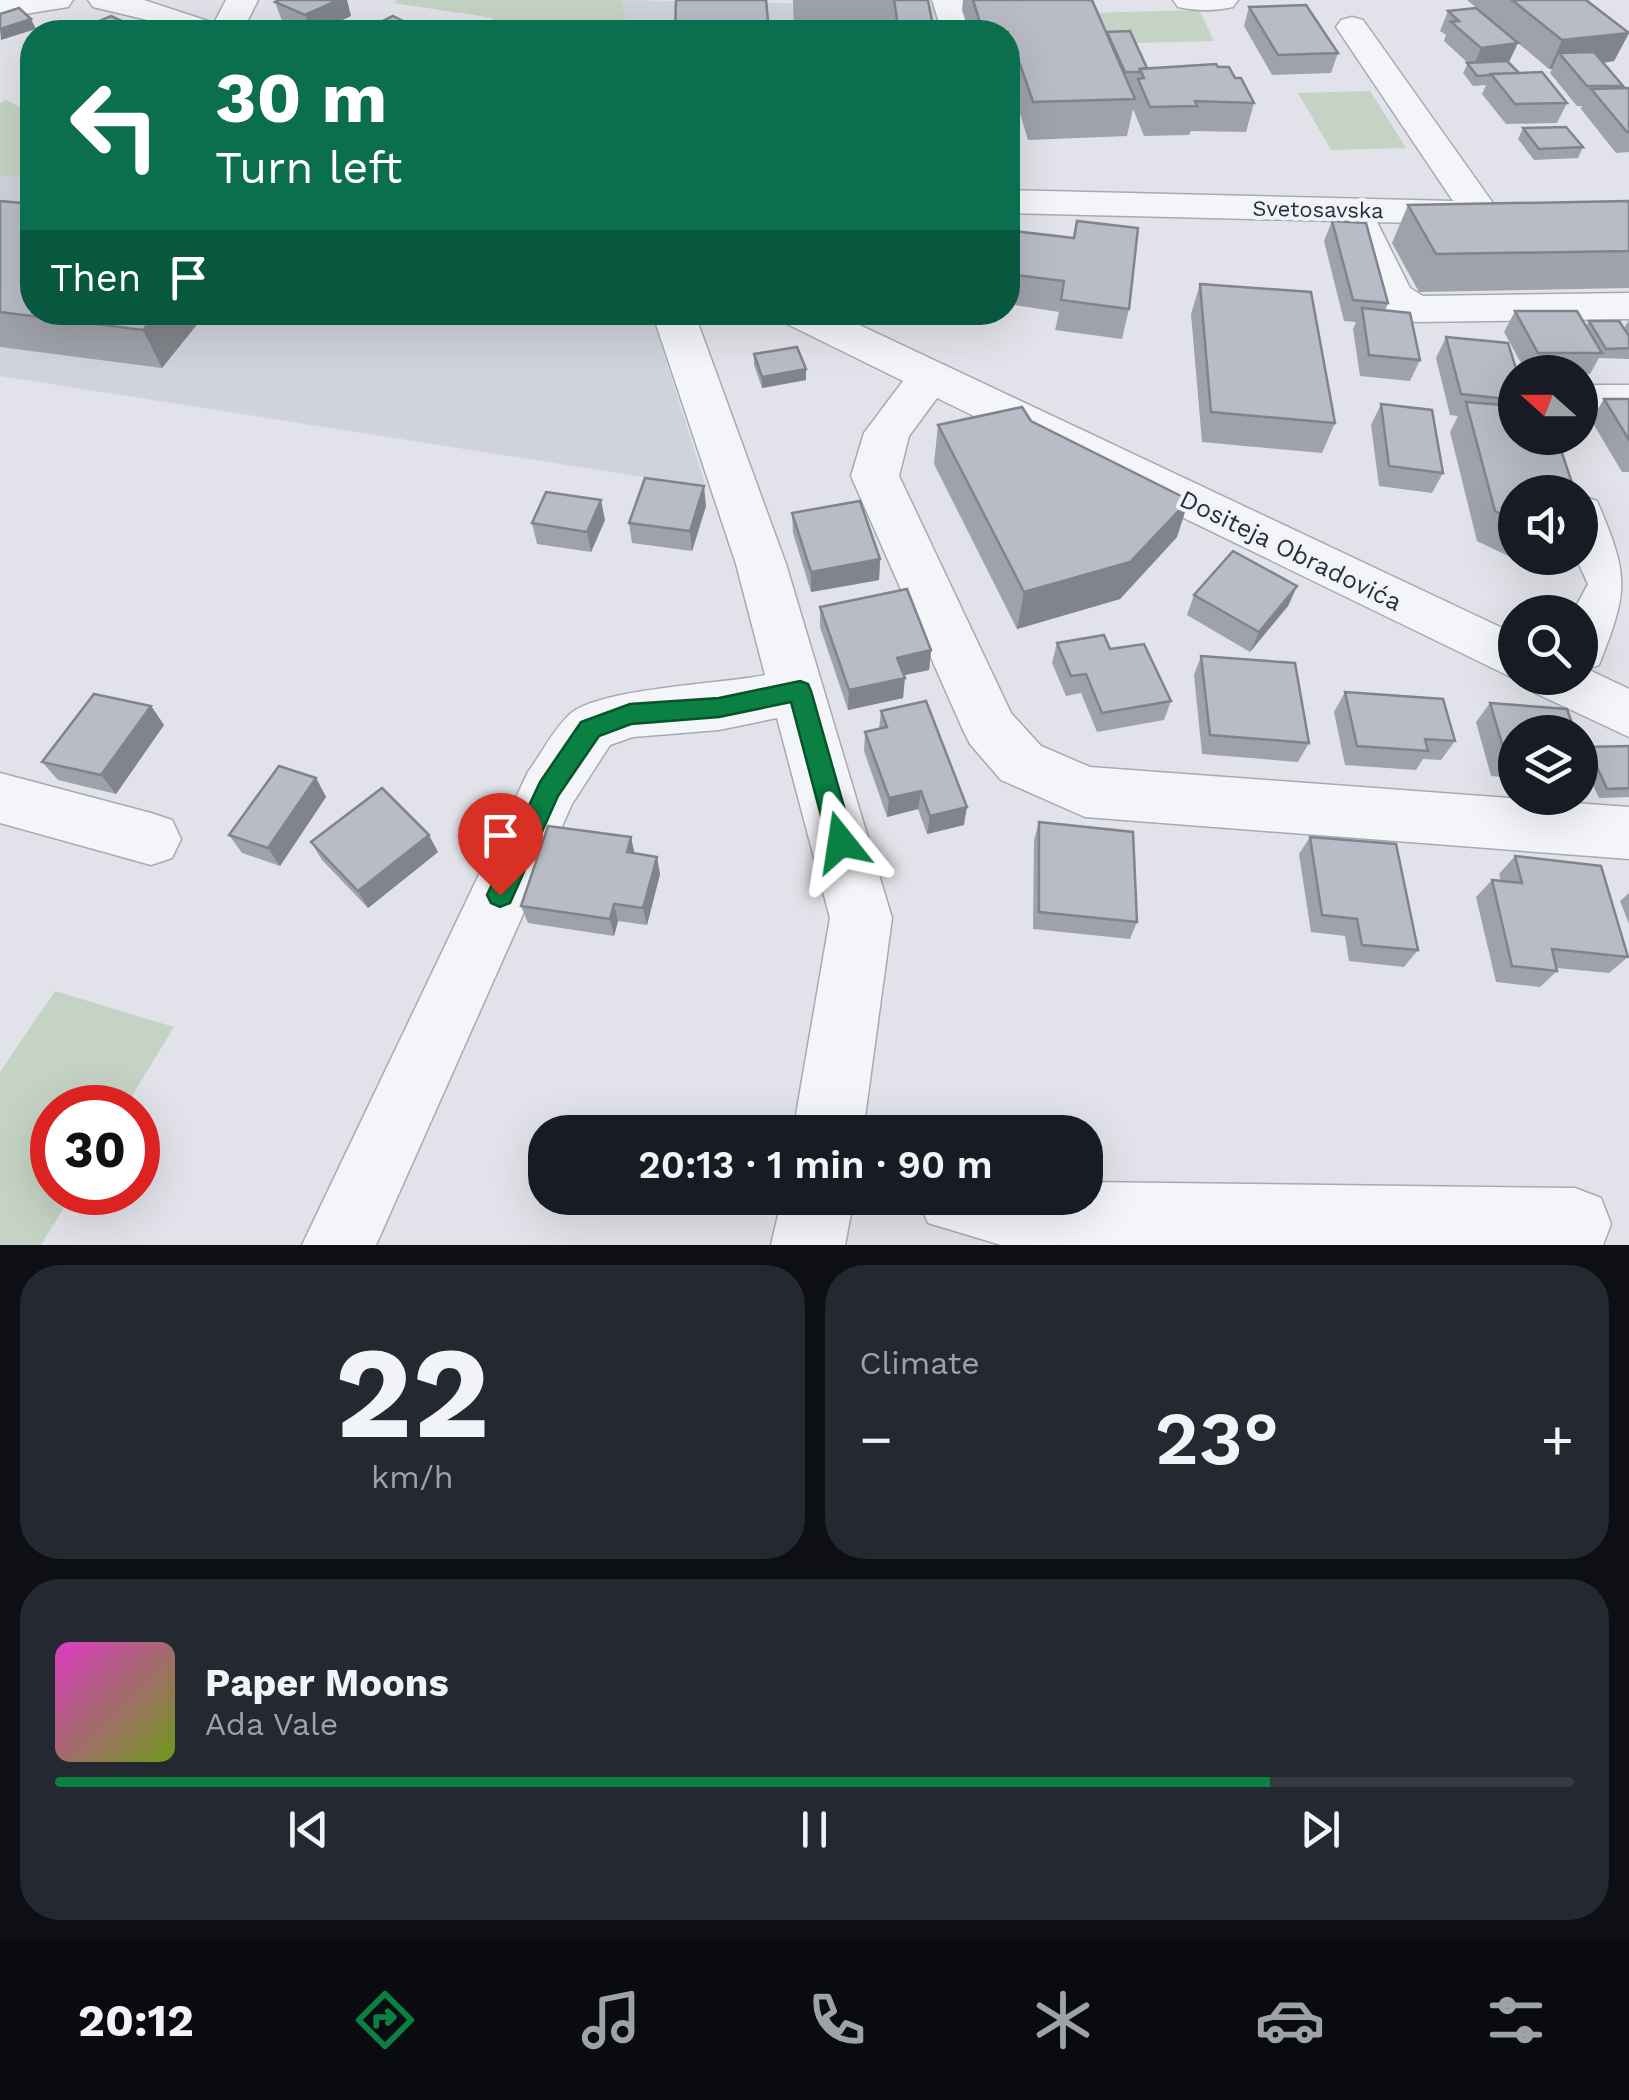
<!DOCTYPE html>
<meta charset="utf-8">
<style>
:root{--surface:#171b24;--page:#242831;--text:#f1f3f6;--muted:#9ea1a6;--line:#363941;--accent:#0b8043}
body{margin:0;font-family:"Work Sans",sans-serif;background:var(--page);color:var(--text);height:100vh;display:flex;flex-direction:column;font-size:38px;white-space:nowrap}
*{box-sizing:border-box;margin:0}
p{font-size:32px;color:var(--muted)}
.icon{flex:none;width:55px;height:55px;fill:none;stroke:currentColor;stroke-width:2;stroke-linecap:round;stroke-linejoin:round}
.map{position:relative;height:1245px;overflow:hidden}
.side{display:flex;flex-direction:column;gap:20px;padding:20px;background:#0d0f14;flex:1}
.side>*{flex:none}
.top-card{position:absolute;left:20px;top:20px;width:1000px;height:305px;border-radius:40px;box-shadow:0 10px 40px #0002;background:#0b6e4f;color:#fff;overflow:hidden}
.needle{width:65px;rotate:291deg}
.controls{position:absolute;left:1498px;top:355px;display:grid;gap:20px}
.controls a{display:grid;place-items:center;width:100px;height:100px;border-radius:50%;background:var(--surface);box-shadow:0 10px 40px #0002;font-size:50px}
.speed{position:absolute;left:30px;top:1085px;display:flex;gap:20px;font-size:50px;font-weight:700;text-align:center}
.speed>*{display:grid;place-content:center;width:130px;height:130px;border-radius:50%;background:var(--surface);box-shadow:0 10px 40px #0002;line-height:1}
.speed .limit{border:15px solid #d22;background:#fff;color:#111}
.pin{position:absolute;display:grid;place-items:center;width:85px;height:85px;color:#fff;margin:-102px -42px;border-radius:50% 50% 50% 0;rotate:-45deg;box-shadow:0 0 10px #0007}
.pin .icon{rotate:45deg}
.me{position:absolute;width:110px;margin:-55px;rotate:345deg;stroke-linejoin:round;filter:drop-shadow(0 0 8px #0008)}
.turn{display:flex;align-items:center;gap:35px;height:210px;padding:0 30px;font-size:45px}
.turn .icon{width:130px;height:130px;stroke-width:2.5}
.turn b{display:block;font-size:70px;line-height:85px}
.then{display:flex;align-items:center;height:95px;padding:0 30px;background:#0003;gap:20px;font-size:38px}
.big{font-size:75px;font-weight:600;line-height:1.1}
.side .card{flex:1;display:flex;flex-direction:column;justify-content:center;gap:15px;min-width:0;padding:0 35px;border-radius:40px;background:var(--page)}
.side .dial{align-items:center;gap:0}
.dial b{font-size:130px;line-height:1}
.song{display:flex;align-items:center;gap:30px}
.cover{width:120px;height:120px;border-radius:15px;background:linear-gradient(135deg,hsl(310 70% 55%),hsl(80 70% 35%))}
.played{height:10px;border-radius:5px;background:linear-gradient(90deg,var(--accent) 80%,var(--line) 80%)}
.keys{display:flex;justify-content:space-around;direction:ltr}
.heat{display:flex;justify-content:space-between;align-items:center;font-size:55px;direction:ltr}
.side .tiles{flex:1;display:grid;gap:20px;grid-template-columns:1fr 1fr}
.card:last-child{grid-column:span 2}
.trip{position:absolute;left:528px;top:1115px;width:575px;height:100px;border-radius:40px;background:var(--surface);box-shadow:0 10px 40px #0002;font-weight:600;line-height:100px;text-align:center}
.tab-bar{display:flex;height:160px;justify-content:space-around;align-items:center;background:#090b0e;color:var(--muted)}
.tab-bar .icon{width:70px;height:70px}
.tab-bar .on{color:var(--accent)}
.tab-bar b{font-size:45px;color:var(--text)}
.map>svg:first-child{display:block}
.built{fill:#d0d2dc}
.green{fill:#c4d3c3}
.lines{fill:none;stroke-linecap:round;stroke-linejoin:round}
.minor-casing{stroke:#a7a9b4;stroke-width:3}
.minor{fill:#f4f5f8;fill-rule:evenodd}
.wall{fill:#9fa2aa}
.shaded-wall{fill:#82848b}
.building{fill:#b9bcc6;stroke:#82848b;stroke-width:2.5}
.route{fill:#0b8043;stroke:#07532c;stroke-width:2.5}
.labels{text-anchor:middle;stroke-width:8;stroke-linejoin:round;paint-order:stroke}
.far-street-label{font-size:22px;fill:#2a2e41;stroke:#f1f3f7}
.street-label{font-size:25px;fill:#2a2e41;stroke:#f1f3f7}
</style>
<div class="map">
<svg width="1629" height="1245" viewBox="0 0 1629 1245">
<rect width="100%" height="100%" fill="#e2e3ea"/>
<g class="built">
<path d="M622,0l313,6 6,26h-314z"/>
<path d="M0,176l32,3v133l619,1 55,174 -706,-111z"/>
</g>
<g class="green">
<path d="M397,0h225l5,32h-148l15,-14 -101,-15z"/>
<path d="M1199,10l15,31 -115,3 -12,-31z"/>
<path d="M1370,91l36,57 -75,2 -33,-57z"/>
<path d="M6,100l26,13 -1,66 -31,-3v-73z"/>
<path d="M55,991l119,36 -49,80 -73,1v84l21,1 -32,52h-41v-173z"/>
</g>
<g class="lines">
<g class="minor-casing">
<g id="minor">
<path d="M0,0h73l-5,7 -68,11z"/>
<path d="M88,0h56l70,23 12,-23h32l-16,32h-61l-25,-10 -63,-15z"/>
<path d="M932,0h32l10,32h-32z"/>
<path d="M1173,0h65l-5,7c-17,4 -38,4 -55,0z"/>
<path d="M1352,17l11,3 137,193 -5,8 -14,4 -104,-3 33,66 13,8 206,-3v26l-214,3c-17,-4 -33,-11 -43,-26l-34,-75 -330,-8v-23l445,11 -117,-174 5,-7z"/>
<path d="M652,312h42l92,252 106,354 -29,214h-70l37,-214 -53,-200 -58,12 -86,7 -23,8 -38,59 -196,441h-74l226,-473c13,-18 25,-42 41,-57 28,-27 153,-31 196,-40l-29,-111z"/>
<path d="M775,312h57l683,322v44h6l-6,1 -578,-281 -28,38 -10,40 112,237 30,33 49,21 539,40v52l-544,-42 -84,-37 -31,-36 -8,-16 -111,-252 13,-43 39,-52 -122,-60z"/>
<rect x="1580" y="385" width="49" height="30"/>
<path d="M1580,495l17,6c32,75 32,88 2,164l-12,4 42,20v48l-94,-44 -8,-15h53v-66h-7l15,-28 -12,-26h4z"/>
<path d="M0,773l151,40 21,7 9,19 -9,19 -21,7 -151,-42z"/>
<path d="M1085,1182l490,6 26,10 10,26 -8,21h-602l-73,-22 -11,-25h168z"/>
<path d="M782,1198h72l-9,47h-74z"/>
</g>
</g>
<use href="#minor" class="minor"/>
</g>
<g class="wall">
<path d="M279,0h68l4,16 -35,16h-10l-24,-11 -7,-19z"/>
<path d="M793,0h135l6,32h-41l-1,-7 -98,2z"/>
<path d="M963,0h129l15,34 40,34 71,-1 17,11 19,25 -8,29 -55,-1 -2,4 -45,1 -11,-27 -6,27 -99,4 -12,-40 -8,1v-69h-39l-7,-22z"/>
<path d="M1467,0h119l43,33 -15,28 -11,2 20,23 -2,2h8v64l-13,1 -35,-44 1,-3h-5l-27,-33 2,-4h-3z"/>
<path d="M1249,7l89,46 -7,20 -59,2 -28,-49z"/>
<path d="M1448,11l71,62 48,30 -10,20 -51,1 -24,-30 4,-9 -13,1 -10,-13 5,-10 -24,-22 2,-6 -6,-4z"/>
<path d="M1523,128l60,19 -5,11 -44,2 -16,-21z"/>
<path d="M0,201l207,111 -45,56 -162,-21z"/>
<path d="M1629,201v87l-210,4 -27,-49 16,-38z"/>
<path d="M1008,212l10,1 -2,18 113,78 -7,30 -67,-9 4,-18 -51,-8z"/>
<path d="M1332,221l56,82 -3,8 35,49 -10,21 -50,-5 -7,-47 3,-7 -12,-1 -20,-80z"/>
<path d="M1200,284l135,139 -13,30 -120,-11 -11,-128z"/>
<path d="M1515,311l71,15 3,-5 35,7 5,-8v39l-30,-1 -9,16h-10v-2h-54l-22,-40z"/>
<path d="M926,312h65l-2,11 -63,-9z"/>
<path d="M1446,337l69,35v186h60l-7,8 -45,-3 -46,-22 -27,-109 8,-16 -8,-1 -14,-57z"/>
<path d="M754,354l52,26 -44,8 -8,-23z"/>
<path d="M1604,399h25v73h-7l-31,-52z"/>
<path d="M1381,404l62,69 -11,20 -53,-7 -8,-61z"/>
<path d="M1031,421l146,116 -57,62 -103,30 -83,-165 4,-39z"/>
<path d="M706,506l-14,45 -60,-8 -3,-20z"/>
<path d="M1580,509l9,28 -9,13z"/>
<path d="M792,513l88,46 -1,21 -68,12 -18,-59z"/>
<path d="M605,520l-14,32 -54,-8 -5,-21z"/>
<path d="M1297,586l-9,20 -38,46 -63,-37 7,-20z"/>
<path d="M820,607l111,43 -2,20 -25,5 -1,23 -55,12 -28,-83z"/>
<path d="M1057,643l53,6 61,52 -7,19 -67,12 -16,-39 -15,3 -14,-33z"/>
<path d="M1201,656l108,87 -11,19 -96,-8 -8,-79z"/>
<path d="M1345,692l110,49 -14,19 -18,-1 -7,11 -71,-5 -11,-53z"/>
<path d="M1490,703l25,29v46l-24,-2 -15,-54z"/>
<path d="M151,706l13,19 -48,69 -58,-14 -16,-18z"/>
<path d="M881,711l83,114 -37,9 -9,-25 -31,8 -23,-66 1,-19 14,-3z"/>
<path d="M1629,746v51l-30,1 -15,-32 -4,4v-22l2,5 6,-6z"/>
<path d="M316,778l10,19 -46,69 -38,-13 -13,-18z"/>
<path d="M1039,822l98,100 -7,17 -97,-10 1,-89z"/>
<path d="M1310,837l108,113 -14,17 -55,-6 -4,-25 -34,-4 -12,-78z"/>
<path d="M311,842l127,10 -70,56 -46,-48z"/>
<path d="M635,853l25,21 -13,51 -29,-4 -4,15 -86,-13 -7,-17z"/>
<path d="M1515,856l113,101 -19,16 -52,-5v3l-17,16 -44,-5 -20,-85 16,-17 9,1 -2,-7z"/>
<path d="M1629,893v31l-9,-23z"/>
</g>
<g class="shaded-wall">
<path d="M338,0h9l4,16 -35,16h-5l-6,-17z"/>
<path d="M31,19l5,10 -35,11 -1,-11z"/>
<path d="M1629,33l-15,28 -43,6 -12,-14 -7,16h-3l13,-29z"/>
<path d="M1518,43l-9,19 -36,5 8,-19z"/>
<path d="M157,312h50l-45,56 -19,-38z"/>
<path d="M806,369v11l-44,8v-11z"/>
<path d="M704,486l2,20 -14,45 -2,-20z"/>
<path d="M601,500l4,20 -14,32 -4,-20z"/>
<path d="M1189,500l-12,37 -57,62 -103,30 7,-37z"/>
<path d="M880,559l-1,21 -68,12v-20z"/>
<path d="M1297,586l-9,20 -38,46 9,-20z"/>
<path d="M931,650l-2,20 -34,7 2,-19z"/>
<path d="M905,678l-2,20 -55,12 1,-20z"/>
<path d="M151,706l13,19 -48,69 -15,-19z"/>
<path d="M316,778l10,19 -46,69 -12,-18z"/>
<path d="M921,791l-3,18 -31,8 2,-19z"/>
<path d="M967,807l-3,18 -37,9 3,-18z"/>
<path d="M429,835l9,17 -70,56 -10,-17z"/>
<path d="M631,837l4,18 -8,-3z"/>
<path d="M657,857l3,17 -13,51 -4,-17z"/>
<path d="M614,904l4,17 -4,15 -4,-17z"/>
</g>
<g class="building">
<path d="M279,0h59l-33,15 -30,-13z"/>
<path d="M676,0h90l3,32h-94z"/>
<path d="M894,0h34l6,32h-35z"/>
<path d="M973,0h119l43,99 -102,3 -13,-38h-12v-32h-25z"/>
<path d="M1512,0h74l43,33 -67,7z"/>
<path d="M1306,5l32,48 -60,2 -29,-48z"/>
<path d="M19,8l12,11 -31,10v-15z"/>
<path d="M1476,8l42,35 -37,5 -30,-26 8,-1 -11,-10z"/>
<path d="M111,16l34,16h-72z"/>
<path d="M393,16l33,16h-66z"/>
<path d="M1130,31l17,37 -7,1 -1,3h-14l-18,-40z"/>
<path d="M1594,52l29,34h-36l-28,-33z"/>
<path d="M1507,61l12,12 -42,3 -10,-13z"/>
<path d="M1216,64l2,3h11l6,11h6l13,25 -59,-2 2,5 -47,1 -12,-28 6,-1 -4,-9z"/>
<path d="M1542,72l25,31 -52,1 -24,-30z"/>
<path d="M1629,88v44h-2l-36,-43z"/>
<path d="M1566,127l17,20 -44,2 -16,-21z"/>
<path d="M0,201l32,3v108h125l-14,18 -143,-18z"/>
<path d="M1629,201v50l-193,3 -28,-49z"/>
<path d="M1008,212l10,1 -4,18 60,7 3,-17 61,7 -9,81 -68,-9 3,-19 -56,-7z"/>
<path d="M1332,221l34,2 22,80 -35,-3z"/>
<path d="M1200,284l111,8 24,131 -124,-11z"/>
<path d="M1362,308l48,5 10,47 -51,-5z"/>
<path d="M1515,311h62l25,42h-64z"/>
<path d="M1589,321h30l10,15v12l-23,1z"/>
<path d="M1446,337l62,6 9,29h-2v28l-54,-6z"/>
<path d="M797,347l9,22 -44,8 -8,-23z"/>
<path d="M1604,399h25v41z"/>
<path d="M1466,402l49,4v32h42l18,54h-60v29l-20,-10z"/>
<path d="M1381,404l51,6 11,63 -54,-7z"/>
<path d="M1022,407l9,14 158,79 -59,62 -106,30 -86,-167z"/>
<path d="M645,478l59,8 -14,45 -61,-8z"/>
<path d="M546,492l55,8 -14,32 -55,-9z"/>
<path d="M860,501l20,58 -69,13 -19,-59z"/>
<path d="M1580,509l9,28 -9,-1z"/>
<path d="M1233,551l64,35 -38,46 -65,-37z"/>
<path d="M907,589l24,61 -34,8 8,20 -56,12 -29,-83z"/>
<path d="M1104,635l6,14 34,-5 27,57 -69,12 -16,-39 -15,2 -14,-33z"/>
<path d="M1201,656l94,7 14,80 -99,-8z"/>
<path d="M1345,692l98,7 12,42 -30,-2 3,12 -71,-5z"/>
<path d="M94,694l57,12 -50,69 -59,-13z"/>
<path d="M926,701l41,106 -37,9 -9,-25 -32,7 -24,-66 22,-5 -6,-16z"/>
<path d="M1490,703l77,6 8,23h-60v26l-9,-1z"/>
<path d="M1629,746v42l-22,1 -19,-42z"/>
<path d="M1580,748l5,16h-5z"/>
<path d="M279,766l37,12 -48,70 -39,-13z"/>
<path d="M382,788l47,47 -71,56 -47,-49z"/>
<path d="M1039,822l94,10 4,90 -98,-10z"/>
<path d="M548,826l83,11 -4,15 30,5 -14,51 -29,-4 -4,15 -89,-13z"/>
<path d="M1310,837l86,7 22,106 -56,-5 -5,-26 -35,-4z"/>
<path d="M1515,856l86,10 27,91 -76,-8 5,22 -45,-5 -20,-86 30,3z"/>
</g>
<path class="route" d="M800,681l8,3 3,7 43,151 -4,9 -9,3 -9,-3 -4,-9 -37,-140 -72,15 -88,7 -32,12 -41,60 -48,107 -10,4 -9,-4 -4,-8 53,-113 41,-60 49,-18 89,-6z"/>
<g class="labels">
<g class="far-street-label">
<text transform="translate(1318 209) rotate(1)" y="8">Svetosavska</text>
</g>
<g class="street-label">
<text transform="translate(1291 550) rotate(26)" y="9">Dositeja Obradovića</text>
</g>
</g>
</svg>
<div class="controls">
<a><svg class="needle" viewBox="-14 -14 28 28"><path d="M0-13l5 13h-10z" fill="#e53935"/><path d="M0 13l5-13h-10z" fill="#9ea1a6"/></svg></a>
<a><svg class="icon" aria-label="sound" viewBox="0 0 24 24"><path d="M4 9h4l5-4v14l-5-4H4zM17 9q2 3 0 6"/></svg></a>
<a><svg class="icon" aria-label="search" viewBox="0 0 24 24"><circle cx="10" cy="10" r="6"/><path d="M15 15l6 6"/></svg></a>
<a><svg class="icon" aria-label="layers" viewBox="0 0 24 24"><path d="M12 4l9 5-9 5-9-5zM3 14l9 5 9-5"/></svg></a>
</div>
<div class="speed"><div class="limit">30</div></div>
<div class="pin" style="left:500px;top:895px;background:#d93025"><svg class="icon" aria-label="arrive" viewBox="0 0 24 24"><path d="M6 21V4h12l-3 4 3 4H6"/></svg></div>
<svg class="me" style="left:841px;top:842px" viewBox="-20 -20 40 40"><path d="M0-17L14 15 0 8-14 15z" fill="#0b8043" stroke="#fff" stroke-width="4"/></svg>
<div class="trip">20:13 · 1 min · 90 m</div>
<div class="top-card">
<div class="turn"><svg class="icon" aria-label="left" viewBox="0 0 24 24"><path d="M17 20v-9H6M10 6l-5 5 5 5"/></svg><div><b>30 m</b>Turn left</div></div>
<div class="then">Then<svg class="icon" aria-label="arrive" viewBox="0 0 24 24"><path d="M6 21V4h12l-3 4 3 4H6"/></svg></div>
</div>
</div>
<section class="side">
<div class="tiles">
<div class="card dial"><b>22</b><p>km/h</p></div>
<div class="card"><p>Climate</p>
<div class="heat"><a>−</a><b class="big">23°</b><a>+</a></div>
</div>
<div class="card">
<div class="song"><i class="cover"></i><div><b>Paper Moons</b><p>Ada Vale</p></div></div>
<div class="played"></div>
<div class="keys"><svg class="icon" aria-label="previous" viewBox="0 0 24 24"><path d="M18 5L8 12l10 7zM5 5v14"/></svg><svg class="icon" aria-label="pause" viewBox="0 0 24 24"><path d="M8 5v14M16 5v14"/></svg><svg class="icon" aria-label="next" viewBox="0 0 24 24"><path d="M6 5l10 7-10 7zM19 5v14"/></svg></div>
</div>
</div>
</section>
<nav class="tab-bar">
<b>20:12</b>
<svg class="icon on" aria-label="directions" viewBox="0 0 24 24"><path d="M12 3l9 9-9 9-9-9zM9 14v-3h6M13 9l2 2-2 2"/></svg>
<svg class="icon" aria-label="music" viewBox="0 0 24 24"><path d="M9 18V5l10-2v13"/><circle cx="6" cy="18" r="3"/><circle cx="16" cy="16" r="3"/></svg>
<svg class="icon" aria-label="phone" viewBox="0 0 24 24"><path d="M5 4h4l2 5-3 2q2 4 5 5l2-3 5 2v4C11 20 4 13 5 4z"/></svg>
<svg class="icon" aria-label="climate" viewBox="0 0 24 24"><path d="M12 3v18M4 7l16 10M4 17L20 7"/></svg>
<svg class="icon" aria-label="car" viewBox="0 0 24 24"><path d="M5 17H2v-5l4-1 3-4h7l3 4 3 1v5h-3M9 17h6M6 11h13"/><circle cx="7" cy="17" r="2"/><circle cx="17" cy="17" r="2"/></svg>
<svg class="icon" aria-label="filters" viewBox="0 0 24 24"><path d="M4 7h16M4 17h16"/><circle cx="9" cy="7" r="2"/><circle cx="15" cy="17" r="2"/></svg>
</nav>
